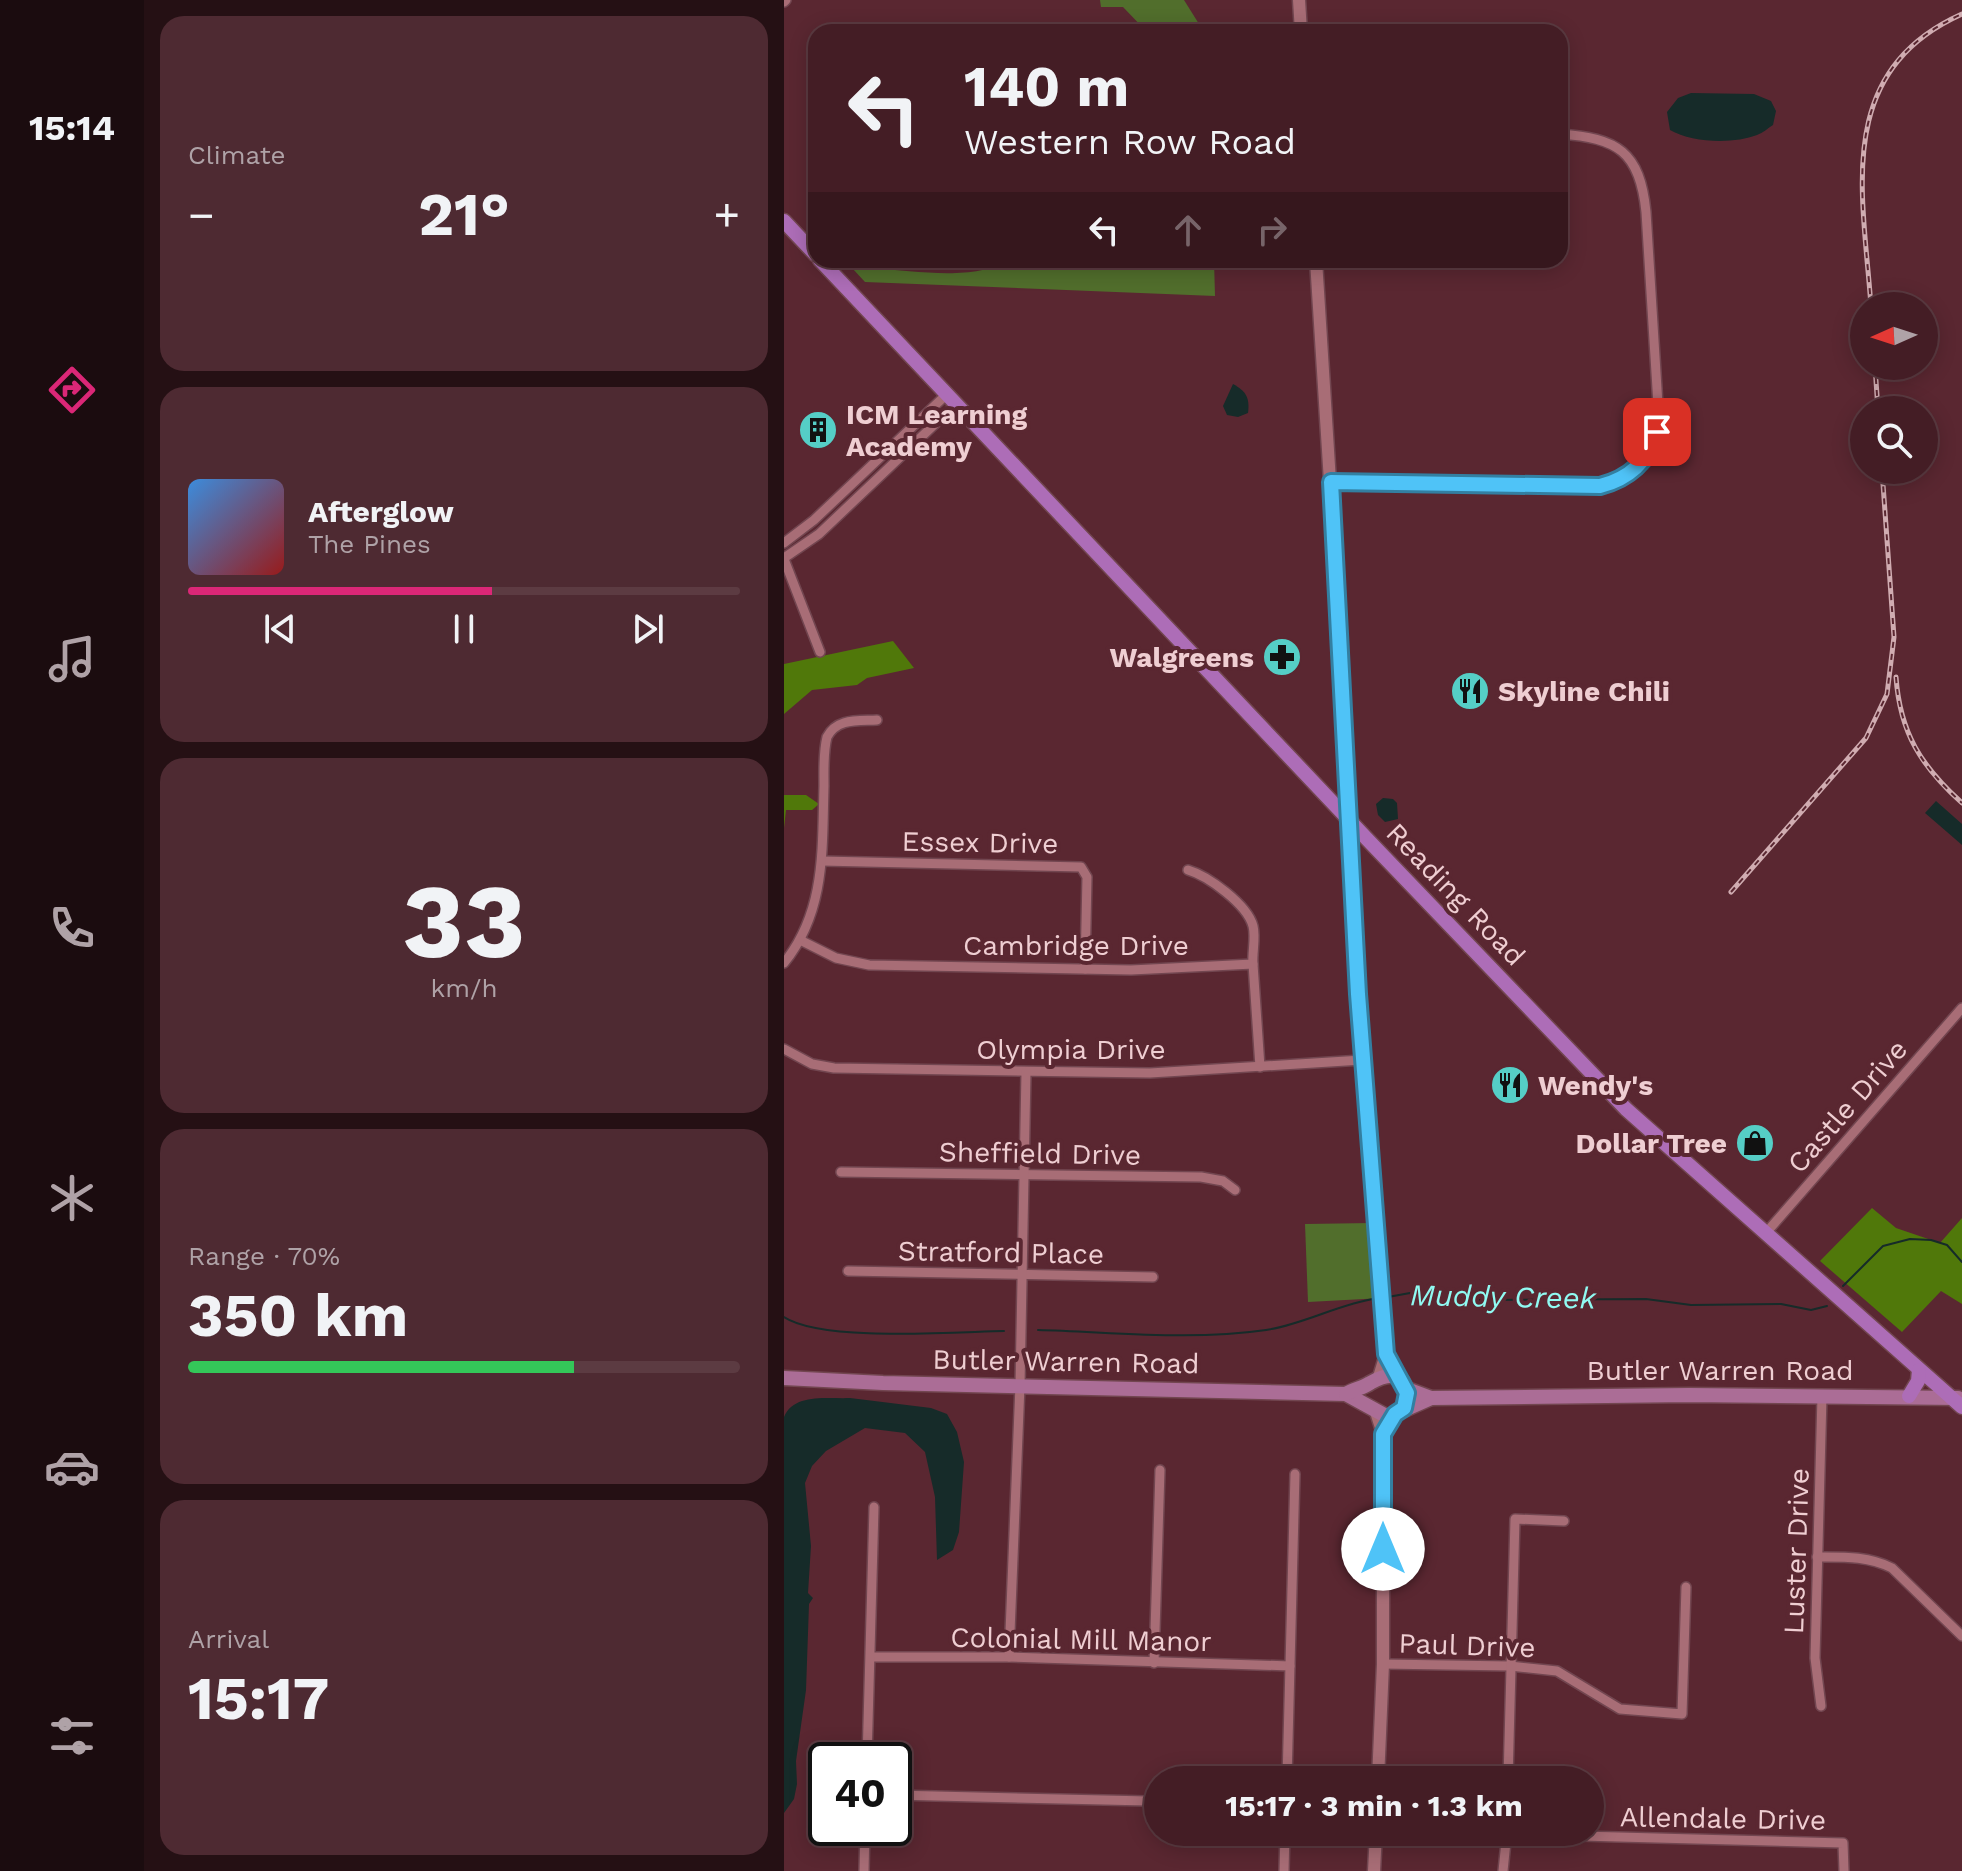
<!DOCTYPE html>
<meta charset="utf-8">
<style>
:root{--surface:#441d25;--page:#4e2a32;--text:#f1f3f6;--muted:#afa2a7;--line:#5c3b42;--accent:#db2777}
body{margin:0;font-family:"Work Sans",sans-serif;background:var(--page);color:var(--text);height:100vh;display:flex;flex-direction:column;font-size:30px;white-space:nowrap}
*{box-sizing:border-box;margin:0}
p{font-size:26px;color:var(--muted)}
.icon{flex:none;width:44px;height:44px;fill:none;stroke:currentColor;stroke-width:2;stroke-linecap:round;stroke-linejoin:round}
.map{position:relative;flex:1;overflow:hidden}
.side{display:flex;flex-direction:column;gap:16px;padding:16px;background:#251014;width:640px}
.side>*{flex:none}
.hud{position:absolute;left:24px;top:24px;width:760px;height:244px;border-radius:24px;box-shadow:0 4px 20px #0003,0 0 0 2px var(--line);background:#441d25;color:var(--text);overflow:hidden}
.needle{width:52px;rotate:267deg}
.buttons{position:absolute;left:1066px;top:292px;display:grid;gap:16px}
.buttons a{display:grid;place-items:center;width:88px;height:88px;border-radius:50%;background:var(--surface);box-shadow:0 4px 20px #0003,0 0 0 2px var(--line);font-size:40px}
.speed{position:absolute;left:24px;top:1742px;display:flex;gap:16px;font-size:40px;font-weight:700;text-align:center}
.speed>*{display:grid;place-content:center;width:104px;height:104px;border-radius:50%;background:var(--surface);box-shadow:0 4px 20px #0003,0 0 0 2px var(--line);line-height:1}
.speed .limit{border:4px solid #111;border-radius:12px;background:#fff;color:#111}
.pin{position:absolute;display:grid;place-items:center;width:68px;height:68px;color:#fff;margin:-34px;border-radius:16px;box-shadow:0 4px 12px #0006}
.me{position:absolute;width:88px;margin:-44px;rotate:0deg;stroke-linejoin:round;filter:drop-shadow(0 0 6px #0008)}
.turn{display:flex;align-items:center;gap:28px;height:168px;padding:0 24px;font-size:36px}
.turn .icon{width:104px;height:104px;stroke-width:2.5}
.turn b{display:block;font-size:56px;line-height:68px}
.lanes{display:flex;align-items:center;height:76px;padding:0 24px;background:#0003;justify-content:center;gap:40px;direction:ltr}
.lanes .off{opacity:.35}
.big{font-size:60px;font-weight:700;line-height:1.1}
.side .card{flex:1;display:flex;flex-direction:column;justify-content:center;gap:12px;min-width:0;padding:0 28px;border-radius:24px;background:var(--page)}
.side .dial{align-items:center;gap:0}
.dial b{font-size:104px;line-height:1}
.song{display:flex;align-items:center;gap:24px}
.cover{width:96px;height:96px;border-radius:12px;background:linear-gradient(135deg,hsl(210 70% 55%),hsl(0 70% 35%))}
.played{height:8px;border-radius:4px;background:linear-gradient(90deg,var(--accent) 55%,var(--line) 55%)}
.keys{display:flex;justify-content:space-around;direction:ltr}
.heat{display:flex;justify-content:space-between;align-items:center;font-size:44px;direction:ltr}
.charge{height:12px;border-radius:6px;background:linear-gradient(90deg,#34c759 70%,var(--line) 0)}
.trip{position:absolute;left:360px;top:1766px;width:460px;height:80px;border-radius:40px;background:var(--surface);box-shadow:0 4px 20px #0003,0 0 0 2px var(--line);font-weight:700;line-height:80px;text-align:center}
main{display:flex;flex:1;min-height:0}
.dock{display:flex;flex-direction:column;width:144px;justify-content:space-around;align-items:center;background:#1b0c0f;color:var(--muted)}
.dock .icon{width:56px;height:56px}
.dock .on{color:var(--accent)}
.dock b{font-size:36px;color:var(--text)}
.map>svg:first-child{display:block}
.green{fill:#516e2c}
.forest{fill:#50780a}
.water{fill:#162b29}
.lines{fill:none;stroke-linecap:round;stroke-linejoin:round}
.stream{stroke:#162b29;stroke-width:2}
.minor-casing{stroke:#724650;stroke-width:12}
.tertiary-casing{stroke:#724650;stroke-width:15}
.secondary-casing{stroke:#724650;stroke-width:17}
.primary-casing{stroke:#724650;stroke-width:17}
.minor{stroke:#a86d76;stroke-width:9}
.tertiary{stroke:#a86d76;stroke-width:12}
.secondary{stroke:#ab6d96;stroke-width:14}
.primary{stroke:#ad6db7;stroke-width:14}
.rail-casing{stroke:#d0acb1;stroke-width:5}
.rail{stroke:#5a2731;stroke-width:2;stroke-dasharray:6;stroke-linecap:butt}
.route-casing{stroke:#337fa1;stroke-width:20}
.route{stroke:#4fc3f7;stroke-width:14}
.labels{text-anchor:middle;stroke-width:8;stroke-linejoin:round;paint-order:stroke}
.poi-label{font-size:28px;font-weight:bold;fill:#efced2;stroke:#5a2731;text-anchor:start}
.street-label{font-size:28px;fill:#efced2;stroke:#5a2731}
.water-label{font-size:30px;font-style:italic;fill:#90faf2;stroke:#5a2731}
</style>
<main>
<nav class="dock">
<b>15:14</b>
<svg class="icon on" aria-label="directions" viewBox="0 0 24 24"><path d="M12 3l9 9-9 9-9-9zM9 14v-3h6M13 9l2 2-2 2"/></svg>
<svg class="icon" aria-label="music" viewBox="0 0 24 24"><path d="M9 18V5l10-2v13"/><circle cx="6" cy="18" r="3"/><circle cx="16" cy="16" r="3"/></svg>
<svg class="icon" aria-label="phone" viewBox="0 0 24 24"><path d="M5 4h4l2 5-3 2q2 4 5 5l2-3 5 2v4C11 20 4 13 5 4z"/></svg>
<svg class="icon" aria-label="climate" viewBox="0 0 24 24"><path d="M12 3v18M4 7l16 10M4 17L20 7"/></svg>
<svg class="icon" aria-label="car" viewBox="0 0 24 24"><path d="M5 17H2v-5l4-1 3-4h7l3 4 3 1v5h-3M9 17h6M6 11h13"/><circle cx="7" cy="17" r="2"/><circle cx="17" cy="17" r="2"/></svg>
<svg class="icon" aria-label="filters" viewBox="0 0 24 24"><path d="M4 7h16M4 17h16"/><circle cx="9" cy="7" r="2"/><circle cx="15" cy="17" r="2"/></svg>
</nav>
<section class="side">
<div class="card"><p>Climate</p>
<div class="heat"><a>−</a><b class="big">21°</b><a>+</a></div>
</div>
<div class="card">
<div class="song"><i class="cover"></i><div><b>Afterglow</b><p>The Pines</p></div></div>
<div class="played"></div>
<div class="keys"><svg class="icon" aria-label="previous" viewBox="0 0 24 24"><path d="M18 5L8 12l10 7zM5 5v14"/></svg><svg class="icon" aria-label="pause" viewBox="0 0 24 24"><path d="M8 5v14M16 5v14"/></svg><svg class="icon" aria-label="next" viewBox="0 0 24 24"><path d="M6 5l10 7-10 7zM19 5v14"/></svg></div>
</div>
<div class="card dial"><b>33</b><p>km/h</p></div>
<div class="card"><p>Range · 70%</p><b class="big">350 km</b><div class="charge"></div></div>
<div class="card"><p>Arrival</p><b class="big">15:17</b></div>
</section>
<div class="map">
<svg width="1178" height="1871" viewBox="0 0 1178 1871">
<rect width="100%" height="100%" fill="#5a2731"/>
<g class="green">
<path d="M316,0h84l20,32h-57l-24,-25h-22z"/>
<path d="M75,260h11l8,9c31,1 101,13 126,-9h210l1,36 -350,-14 -13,-14z"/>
<path d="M588,1223l11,75 -75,4 -3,-78z"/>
</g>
<g class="forest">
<path d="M109,641l21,27 -47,10 -10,7 -45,5 -28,24v-50z"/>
<path d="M0,795h22l13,9 -7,6h-26l-2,18z"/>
<path d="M1088,1208l24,20 44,15 22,-25v86l-21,-13 -39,41 -82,-71z"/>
</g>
<g class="water">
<path d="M907,93l63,1 17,7 5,10 -3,14c-5,3 -10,8 -16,10 -23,9 -65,8 -87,-5l-3,-18 11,-14z"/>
<path d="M449,384c13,7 17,14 15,29l-10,4 -11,-2 -4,-9z"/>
<path d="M599,798l10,1 4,4 1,16 -13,3 -7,-7 -2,-11z"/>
<path d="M1152,801l26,23v21l-37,-32z"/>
<path d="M66,1398l81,10 16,6 10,18 7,30 -5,70 -6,18 -16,10 -2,-63 -10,-45 -20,-19 -40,-5 -39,23 -14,15 -7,17 6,63 -3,47 5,5 -4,6 -3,86 -10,71 1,23 -3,15 -10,14v-396c10,-24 43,-18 66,-19z"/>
</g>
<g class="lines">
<g class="stream">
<path d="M1059,1286l40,-40 27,-7 21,1 16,5 15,17"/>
<path d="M604,1297l22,-4 22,4 18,-4 25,7 171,-1 45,6 90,-1 30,6 16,-4"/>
<path d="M0,1317c38,25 170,15 220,14"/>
<path d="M254,1330c75,2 153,11 228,0 39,-6 72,-26 112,-32"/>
</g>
<g class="minor-casing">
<g id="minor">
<path d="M0,2l2,-2"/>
<path d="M547,482l258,4c37,-3 65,-27 70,-65l-13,-209c-6,-61 -29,-74 -86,-78"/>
<path d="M0,543l30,-23 133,-126"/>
<path d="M0,558l35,-24 137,-130"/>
<path d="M0,559l36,93"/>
<path d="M38,861l259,6 6,10 -2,92"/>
<path d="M404,870c20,6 59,34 65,56 3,12 -1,26 0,38"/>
<path d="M16,940l36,18 33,7 262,5 122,-6 7,103"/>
<path d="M0,963c42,-52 38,-113 40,-177 0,-16 -1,-33 3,-49 10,-19 30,-16 50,-17"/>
<path d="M0,1049l28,15 22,4 316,5 212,-13"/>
<path d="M57,1172l360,5 22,4 12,9"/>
<path d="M981,1234l197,-226"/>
<path d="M64,1271l305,6"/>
<path d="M1033,1557c27,0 51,-1 75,11l70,68"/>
<path d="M87,1657h138l281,9"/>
<path d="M225,1657l11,-272 6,-313"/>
<path d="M370,1663l6,-193"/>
<path d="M599,1664l127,2 47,5 63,38 62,5 4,-127"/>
<path d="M1037,1706l-6,-48 7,-262"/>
<path d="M83,1760l7,-253"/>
<path d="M503,1780l8,-306"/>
<path d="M724,1780l7,-261 49,2"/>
<path d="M110,1795l254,6"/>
<path d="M723,1834l336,9 1,28"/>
<path d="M80,1871l1,-43"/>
<path d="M500,1871l1,-39"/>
<path d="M719,1871l4,-39"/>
</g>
</g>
<g class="tertiary-casing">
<g id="tertiary">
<path d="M515,0l2,32"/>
<path d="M532,260l26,412 16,322 28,360 -7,23"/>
<path d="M592,1412l7,22v230l-5,116"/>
<path d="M590,1871l2,-39"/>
</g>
</g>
<g class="secondary-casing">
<g id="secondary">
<path d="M0,1378l99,5 463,11 40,22 9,-2 36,-16"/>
<path d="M623,1389l24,9 258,-3 269,3"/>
<path d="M562,1394c8,-5 17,-6 24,-11 18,-10 35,-13 37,14"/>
</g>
</g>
<g class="primary-casing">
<g id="primary">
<path d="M0,221l32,34"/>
<path d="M36,260l547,579 259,270 336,298"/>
<path d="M1125,1396l9,-15 1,-11"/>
</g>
</g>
<use href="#minor" class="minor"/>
<use href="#tertiary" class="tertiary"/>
<use href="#secondary" class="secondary"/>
<use href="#primary" class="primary"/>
<g class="rail-casing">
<g id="rail">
<path d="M1087,306c-8,-113 -38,-234 91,-292"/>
<path d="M1091,366l3,44"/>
<path d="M1112,677c4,56 25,89 66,126"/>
<path d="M947,892l135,-154 21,-44 7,-57 -12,-167"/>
</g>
</g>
<use href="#rail" class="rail"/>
</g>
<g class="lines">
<g class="route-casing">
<path id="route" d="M599,1549v-115l12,-20 9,-6 3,-15 -21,-39 -28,-360 -27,-512 269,4c28,-7 49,-25 57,-54"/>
</g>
<use href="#route" class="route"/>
</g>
<defs>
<g id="building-disc" transform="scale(2)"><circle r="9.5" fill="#55cec6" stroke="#5a2731"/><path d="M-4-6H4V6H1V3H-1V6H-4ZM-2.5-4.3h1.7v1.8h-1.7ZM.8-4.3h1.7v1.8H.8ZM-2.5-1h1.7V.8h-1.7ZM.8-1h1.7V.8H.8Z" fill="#111"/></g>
<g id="pharmacy-disc" transform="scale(2)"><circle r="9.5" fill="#55cec6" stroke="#5a2731"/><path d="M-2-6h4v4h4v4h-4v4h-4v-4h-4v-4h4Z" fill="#111"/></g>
<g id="restaurant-disc" transform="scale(2)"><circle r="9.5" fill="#55cec6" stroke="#5a2731"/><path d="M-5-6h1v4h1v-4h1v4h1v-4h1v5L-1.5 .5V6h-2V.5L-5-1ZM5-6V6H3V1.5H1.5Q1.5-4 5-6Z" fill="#111"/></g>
<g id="shop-disc" transform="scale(2)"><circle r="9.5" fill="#55cec6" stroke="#5a2731"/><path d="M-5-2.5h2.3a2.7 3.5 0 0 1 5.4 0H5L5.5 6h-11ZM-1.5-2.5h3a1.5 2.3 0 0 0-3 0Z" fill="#111"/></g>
</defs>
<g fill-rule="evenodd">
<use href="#building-disc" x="34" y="430"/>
<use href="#pharmacy-disc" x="498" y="657"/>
<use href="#restaurant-disc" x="686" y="691"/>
<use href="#restaurant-disc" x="726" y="1085"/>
<use href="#shop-disc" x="971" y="1143"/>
</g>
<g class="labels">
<g class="poi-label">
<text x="62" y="424">ICM Learning<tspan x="62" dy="32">Academy</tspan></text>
<text x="470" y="667" text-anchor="end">Walgreens</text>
<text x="714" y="701">Skyline Chili</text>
<text x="754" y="1095">Wendy's</text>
<text x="943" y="1153" text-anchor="end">Dollar Tree</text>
</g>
<g class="street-label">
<text transform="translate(196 842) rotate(1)" y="10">Essex Drive</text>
<text transform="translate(672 894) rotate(46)" y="10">Reading Road</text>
<text x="292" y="955">Cambridge Drive</text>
<text x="287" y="1059">Olympia Drive</text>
<text transform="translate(1063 1106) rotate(-49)" y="10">Castle Drive</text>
<text transform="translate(256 1153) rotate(1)" y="10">Sheffield Drive</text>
<text transform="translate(217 1252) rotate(1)" y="10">Stratford Place</text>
<text transform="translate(282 1361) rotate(1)" y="10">Butler Warren Road</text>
<text x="936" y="1380">Butler Warren Road</text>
<text transform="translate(1012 1551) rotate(-88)" y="10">Luster Drive</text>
<text transform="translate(297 1639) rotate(1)" y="10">Colonial Mill Manor</text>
<text transform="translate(683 1645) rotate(2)" y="10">Paul Drive</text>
<text transform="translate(939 1818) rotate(1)" y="10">Allendale Drive</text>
</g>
<g class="water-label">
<text transform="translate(719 1297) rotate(1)" y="10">Muddy Creek</text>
</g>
</g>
</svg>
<div class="buttons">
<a><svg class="needle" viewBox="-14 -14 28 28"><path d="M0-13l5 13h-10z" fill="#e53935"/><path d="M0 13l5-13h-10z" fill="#afa2a7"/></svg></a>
<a><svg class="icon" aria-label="search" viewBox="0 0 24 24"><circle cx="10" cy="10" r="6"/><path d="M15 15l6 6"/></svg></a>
</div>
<div class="speed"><div class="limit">40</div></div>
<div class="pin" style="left:873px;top:432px;background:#d93025"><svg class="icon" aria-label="arrive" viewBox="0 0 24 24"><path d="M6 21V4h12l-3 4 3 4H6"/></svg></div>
<svg class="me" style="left:599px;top:1549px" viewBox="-20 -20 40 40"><circle r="19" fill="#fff"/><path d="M0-13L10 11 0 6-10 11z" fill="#4fc3f7"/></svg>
<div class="trip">15:17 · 3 min · 1.3 km</div>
<div class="hud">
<div class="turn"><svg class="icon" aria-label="left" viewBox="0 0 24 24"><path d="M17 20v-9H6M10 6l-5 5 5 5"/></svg><div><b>140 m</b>Western Row Road</div></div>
<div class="lanes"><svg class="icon" aria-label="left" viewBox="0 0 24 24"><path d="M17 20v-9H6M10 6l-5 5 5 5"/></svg><svg class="icon off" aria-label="ahead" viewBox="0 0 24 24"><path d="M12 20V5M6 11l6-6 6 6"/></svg><svg class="icon off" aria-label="right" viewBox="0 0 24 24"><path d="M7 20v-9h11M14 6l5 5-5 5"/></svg></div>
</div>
</div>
</main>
